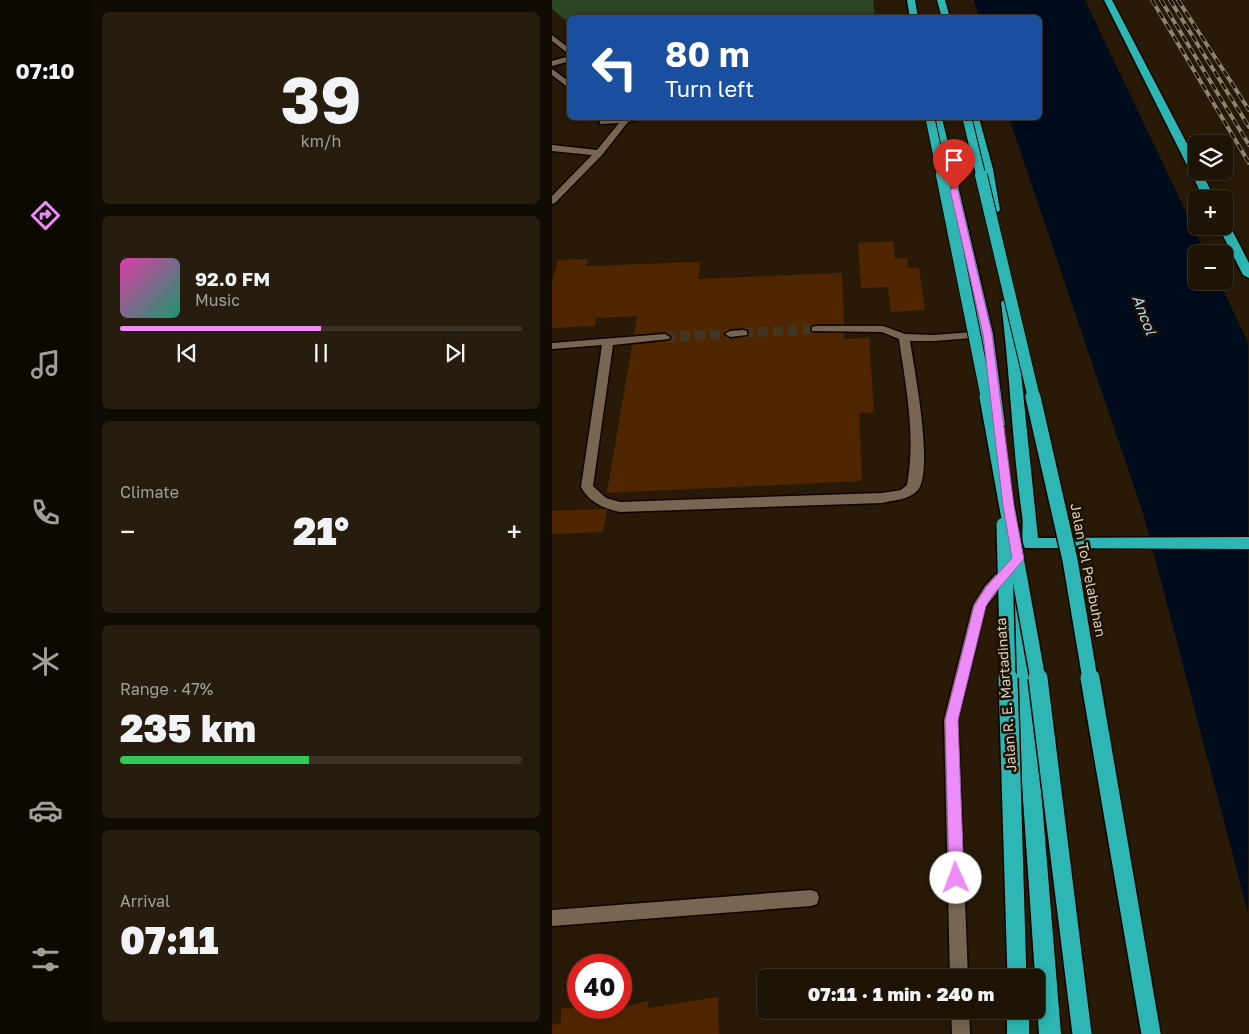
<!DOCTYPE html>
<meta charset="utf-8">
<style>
:root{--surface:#1e1405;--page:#261d0f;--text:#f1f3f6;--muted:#a19e9a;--line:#3c3327;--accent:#ed8cf9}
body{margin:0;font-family:"Golos Text",sans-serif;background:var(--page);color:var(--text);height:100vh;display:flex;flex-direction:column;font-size:19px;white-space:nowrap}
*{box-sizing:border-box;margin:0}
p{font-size:16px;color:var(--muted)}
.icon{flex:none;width:28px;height:28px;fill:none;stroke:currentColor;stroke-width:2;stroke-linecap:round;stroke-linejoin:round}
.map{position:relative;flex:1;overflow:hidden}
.details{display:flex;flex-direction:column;gap:12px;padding:12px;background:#100b03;width:462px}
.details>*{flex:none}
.hud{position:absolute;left:15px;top:15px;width:475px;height:105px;border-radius:8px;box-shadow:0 2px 12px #0003,0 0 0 1px var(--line);background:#1a4fa0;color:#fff;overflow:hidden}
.buttons{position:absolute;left:636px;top:135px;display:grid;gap:10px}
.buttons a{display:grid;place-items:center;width:45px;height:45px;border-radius:8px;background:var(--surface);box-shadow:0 2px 12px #0003,0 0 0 1px var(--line);font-size:25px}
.speed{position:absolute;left:15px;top:954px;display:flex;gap:10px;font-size:25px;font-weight:700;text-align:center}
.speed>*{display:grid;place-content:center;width:65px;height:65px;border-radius:50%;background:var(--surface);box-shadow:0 2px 12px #0003,0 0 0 1px var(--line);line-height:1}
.speed .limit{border:8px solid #d22;background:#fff;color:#111}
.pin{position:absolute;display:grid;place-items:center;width:42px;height:42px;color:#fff;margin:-51px -21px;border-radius:50% 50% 50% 0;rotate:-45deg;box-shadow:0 0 5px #0007}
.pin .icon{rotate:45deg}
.me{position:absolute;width:55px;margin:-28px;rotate:358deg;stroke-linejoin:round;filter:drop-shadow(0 0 4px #0008)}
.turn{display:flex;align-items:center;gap:18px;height:105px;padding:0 15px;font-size:22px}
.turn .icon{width:65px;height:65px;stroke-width:2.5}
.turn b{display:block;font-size:35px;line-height:42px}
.big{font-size:38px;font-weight:800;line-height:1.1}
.details .tile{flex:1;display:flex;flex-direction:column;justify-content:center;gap:8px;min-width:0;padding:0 18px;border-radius:8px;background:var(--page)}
.details .dial{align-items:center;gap:0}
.dial b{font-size:65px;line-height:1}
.song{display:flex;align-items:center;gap:15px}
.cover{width:60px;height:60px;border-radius:8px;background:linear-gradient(135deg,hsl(320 70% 55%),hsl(160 70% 35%))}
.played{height:5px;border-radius:2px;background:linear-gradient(90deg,var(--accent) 50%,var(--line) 50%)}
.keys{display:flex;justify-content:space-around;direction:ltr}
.heat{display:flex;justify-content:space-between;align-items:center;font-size:28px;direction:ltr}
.charge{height:8px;border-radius:4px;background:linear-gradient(90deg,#34c759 47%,var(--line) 0)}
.trip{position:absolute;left:205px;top:969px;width:288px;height:50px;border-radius:8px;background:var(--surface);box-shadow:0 2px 12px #0003,0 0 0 1px var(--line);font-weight:800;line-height:50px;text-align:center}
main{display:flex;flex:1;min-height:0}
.dock{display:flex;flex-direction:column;width:90px;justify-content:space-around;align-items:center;background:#0c0802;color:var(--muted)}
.dock .icon{width:35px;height:35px}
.dock .current{color:var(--accent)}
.dock b{font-size:22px;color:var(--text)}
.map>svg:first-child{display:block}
.green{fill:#2b4525}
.water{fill:#000b1c}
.building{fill:#502600;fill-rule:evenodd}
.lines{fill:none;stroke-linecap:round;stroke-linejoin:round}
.minor-tunnel{stroke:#433523;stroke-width:10;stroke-dasharray:10 5;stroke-linecap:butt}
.minor-casing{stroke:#100500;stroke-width:3}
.highway-casing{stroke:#100500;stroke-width:3}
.minor{fill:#776651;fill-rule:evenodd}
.highway{fill:#2db6b3;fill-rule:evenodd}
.rail-casing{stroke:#8d8273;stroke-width:4}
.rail{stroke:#1e1101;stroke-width:2.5;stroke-dasharray:7;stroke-linecap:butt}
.highway-bridge-far3-casing{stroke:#100500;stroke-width:11;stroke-linecap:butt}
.highway-bridge-far2-casing{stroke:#100500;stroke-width:14;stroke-linecap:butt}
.highway-bridge-far1-casing{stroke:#100500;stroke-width:18;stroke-linecap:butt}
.highway-bridge-casing{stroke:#100500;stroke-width:22;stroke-linecap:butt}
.highway-bridge-far3{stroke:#2db6b3;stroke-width:9}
.highway-bridge-far2{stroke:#2db6b3;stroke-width:12}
.highway-bridge-far1{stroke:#2db6b3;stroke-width:15}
.highway-bridge{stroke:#2db6b3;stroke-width:19}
.route{fill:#ed8cf9;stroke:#9a5ba2}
.labels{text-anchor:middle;stroke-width:5;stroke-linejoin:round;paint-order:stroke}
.street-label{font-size:14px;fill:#d9cfc4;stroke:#1e1101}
.water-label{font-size:15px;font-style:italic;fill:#afdbfd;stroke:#1e1101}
</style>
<main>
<nav class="dock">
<b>07:10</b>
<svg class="icon current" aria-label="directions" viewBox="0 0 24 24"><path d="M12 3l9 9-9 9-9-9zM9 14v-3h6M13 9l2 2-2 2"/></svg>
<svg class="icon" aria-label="music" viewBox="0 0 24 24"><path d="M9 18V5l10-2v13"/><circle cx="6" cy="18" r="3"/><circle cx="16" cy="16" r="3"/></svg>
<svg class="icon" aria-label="phone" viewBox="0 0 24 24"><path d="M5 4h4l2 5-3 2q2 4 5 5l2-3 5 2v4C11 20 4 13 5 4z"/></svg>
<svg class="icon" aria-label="climate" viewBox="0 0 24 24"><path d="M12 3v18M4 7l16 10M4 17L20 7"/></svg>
<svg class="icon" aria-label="car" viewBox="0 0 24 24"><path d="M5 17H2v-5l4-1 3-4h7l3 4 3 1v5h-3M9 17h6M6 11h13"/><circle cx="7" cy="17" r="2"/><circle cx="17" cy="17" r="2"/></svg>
<svg class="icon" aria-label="filters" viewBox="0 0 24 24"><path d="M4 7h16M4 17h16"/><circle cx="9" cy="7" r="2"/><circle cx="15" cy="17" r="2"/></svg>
</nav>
<section class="details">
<div class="tile dial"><b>39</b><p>km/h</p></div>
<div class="tile">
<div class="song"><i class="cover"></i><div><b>92.0 FM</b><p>Music</p></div></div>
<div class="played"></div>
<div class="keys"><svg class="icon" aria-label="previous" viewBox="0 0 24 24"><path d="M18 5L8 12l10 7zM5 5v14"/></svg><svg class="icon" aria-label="pause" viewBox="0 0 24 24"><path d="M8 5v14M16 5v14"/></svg><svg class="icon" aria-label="next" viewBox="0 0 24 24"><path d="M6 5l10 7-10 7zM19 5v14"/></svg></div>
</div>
<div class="tile"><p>Climate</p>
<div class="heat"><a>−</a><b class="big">21°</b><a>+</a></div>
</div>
<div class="tile"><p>Range · 47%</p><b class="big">235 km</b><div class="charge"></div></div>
<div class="tile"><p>Arrival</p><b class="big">07:11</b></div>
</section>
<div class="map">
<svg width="697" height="1034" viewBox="0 0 697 1034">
<rect width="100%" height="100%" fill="#281a07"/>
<path class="green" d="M0,0h321l2,17 -305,1 -1,5 -17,-14z"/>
<path class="water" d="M422,0h111l121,254h-9v27h22l29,62v570l-104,-397 -135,-398h31v-100l-61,-1z"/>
<g class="building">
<path d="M341,241l2,18 12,-1 1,10h11l6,42 -34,2 -3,-25 -27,1 -3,-45z"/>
<path d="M36,259l-2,7 114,-4 -2,17 144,-6 2,51h-28l-5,2 -1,5 34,2v6l25,-1 5,74 -15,1 3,68 -255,12 25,-148 37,-4 3,-5 -7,-4 -31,3 3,-19 -41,2 -1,8 -43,2v-46l6,-22zM191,328l5,2v6l-18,3 -7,-4 6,-6z"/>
<path d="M53,509l2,1 -4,22 -51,2v-23z"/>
<path d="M166,997l1,37h-167v-9l9,-2v-15h29v7l58,-14v7z"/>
</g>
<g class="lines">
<g class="minor-tunnel">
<path d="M191,333l73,-4"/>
<path d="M113,337l65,-3"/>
</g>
<g class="minor-casing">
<g id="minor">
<path d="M0,35l18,14v6l-18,-14z"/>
<path d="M18,56v5l-18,5v-5z"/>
<path d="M0,69l18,13v7l-18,-14z"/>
<path d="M69,118h22l-15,4 -26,33 -47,48 -3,1v-8l40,-41 -40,-4v-6l45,5 22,-27 -19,1v-4z"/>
<path d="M264,326h67l22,8 29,1 51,-4 5,3 -5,3 -51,4h-24c4,27 24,128 8,149 -9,10 -24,10 -36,13l-262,9c-17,-4 -30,-9 -39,-25l21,-142 -50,4v-6l113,-9 5,3 -1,2 -56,6 -20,141 13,12 14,4 262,-9 19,-3 6,-5c9,-49 -1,-97 -8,-146l-17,-7 -70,-1v-4z"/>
<path d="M191,330l4,1v4l-17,2 -5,-3 5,-3z"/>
<path d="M457,564l5,1 2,4 -2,4 -28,33 -28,114 10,258h-18l-6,-258 29,-115 12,-19 19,-21z"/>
<path d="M259,890l6,2 2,6 -2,6 -6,2 -259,20v-16z"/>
<path d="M399,1010h18l1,24h-18z"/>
</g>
</g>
<g class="highway-casing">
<g id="highway">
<path d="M355,0h8l3,18h-8z"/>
<path d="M385,0h8l5,18h-8z"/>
<path d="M552,0h8l85,163v8h4l14,28h-11z"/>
<path d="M380,118h10l51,216 12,91 -7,5 -7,-5 -10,-91z"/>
<path d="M417,118h10l14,51 7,41 -2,2h-8l-2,-2 -5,-41z"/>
<path d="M672,223l6,3 19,37v15l-6,-3 -25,-49h6z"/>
<path d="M455,298l6,4 3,22 22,214 211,-1v12l-224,-1c-5,-8 -1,-23 -3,-33 -10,-71 -12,-142 -21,-213z"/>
<path d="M465,587l6,1 2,5 36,441h-22l-30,-441 2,-5z"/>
<rect x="455" y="1010" width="22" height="24"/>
</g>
</g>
<use href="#minor" class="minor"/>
<use href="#highway" class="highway"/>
<g class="rail-casing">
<g id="rail">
<path d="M600,0l97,163"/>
<path d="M609,0l88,145"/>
<path d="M618,0l79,127"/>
<path d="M626,0l71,110"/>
</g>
</g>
<use href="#rail" class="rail"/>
<g class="highway-bridge-far3-casing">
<g id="highway-bridge-far3">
<path d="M378,118l12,58"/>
<path d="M415,118l14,58"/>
</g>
</g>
<g class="highway-bridge-far2-casing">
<g id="highway-bridge-far2">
<path d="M390,175l45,223"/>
<path d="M429,175l53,223"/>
</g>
</g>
<g class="highway-bridge-far1-casing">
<g id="highway-bridge-far1">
<path d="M435,397l51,282"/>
<path d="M481,397l37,163 20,119"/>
<path d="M452,525l4,154"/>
</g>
</g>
<g class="highway-bridge-casing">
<g id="highway-bridge">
<path d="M456,678l9,300"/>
<path d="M486,678l44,356"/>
<path d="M538,678l61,356"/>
</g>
</g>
<use href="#highway-bridge-far3" class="highway-bridge-far3"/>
<use href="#highway-bridge-far2" class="highway-bridge-far2"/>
<use href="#highway-bridge-far1" class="highway-bridge-far1"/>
<use href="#highway-bridge" class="highway-bridge"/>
</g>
<path class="route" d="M402,187l4,3 34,144 22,172 10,53 -30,35 -8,12 -28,114 6,158 -3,6 -5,2 -5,-2 -2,-6 -4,-158 29,-114 12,-19 26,-29 -9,-52 -20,-172 -33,-144z"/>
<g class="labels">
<g class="street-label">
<text transform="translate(536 570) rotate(79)" y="5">Jalan Tol Pelabuhan</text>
<text transform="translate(454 695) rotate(-94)" y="5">Jalan R. E. Martadinata</text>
</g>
<g class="water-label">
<text transform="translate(592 315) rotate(69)" y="5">Ancol</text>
</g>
</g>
</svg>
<div class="buttons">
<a><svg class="icon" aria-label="layers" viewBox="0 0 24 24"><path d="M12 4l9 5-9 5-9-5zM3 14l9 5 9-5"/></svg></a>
<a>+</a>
<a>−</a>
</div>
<div class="speed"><div class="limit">40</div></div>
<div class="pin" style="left:402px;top:190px;background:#d93025"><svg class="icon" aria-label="arrive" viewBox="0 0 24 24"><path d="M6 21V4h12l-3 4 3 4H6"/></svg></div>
<svg class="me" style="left:404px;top:878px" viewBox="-20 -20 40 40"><circle r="19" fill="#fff"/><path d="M0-13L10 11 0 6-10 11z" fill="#ed8cf9"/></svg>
<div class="trip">07:11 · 1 min · 240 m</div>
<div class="hud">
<div class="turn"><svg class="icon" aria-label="left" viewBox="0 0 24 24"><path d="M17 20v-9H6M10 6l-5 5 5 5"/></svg><div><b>80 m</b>Turn left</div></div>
</div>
</div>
</main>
